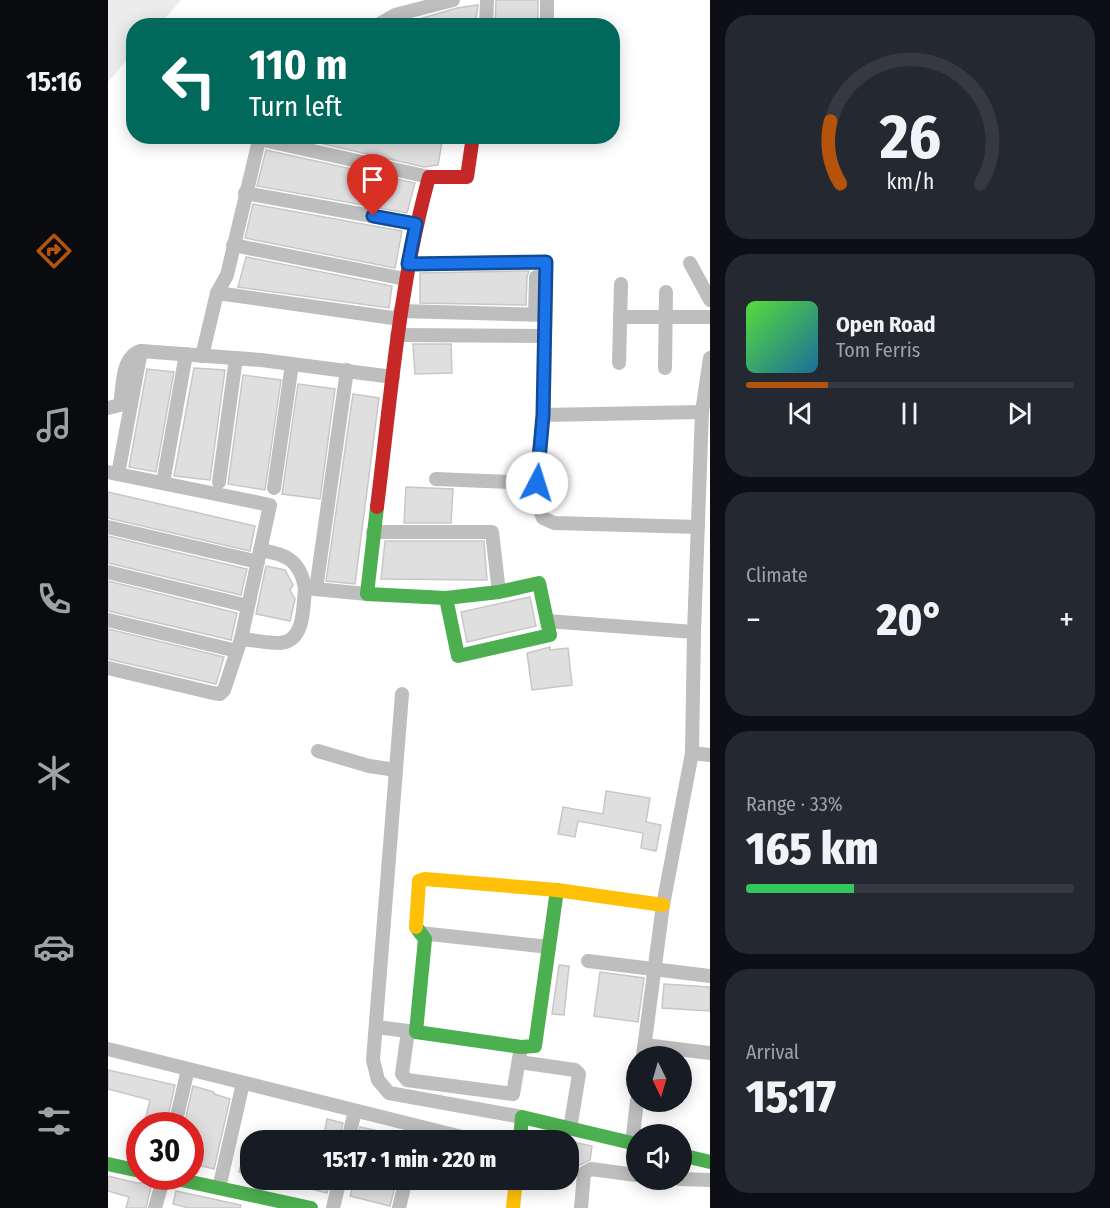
<!DOCTYPE html>
<meta charset="utf-8">
<style>
:root{--surface:#171b24;--page:#242831;--text:#f1f3f6;--muted:#9ea1a6;--line:#363941;--accent:#b45309}
body{margin:0;font-family:"Fira Sans Condensed",sans-serif;background:var(--page);color:var(--text);height:100vh;display:flex;flex-direction:column;font-size:22px;white-space:nowrap}
*{box-sizing:border-box;margin:0}
p{font-size:20px;color:var(--muted)}
.icon{flex:none;width:33px;height:33px;fill:none;stroke:currentColor;stroke-width:2;stroke-linecap:round;stroke-linejoin:round}
.map{position:relative;flex:1;overflow:hidden}
.drawer{display:flex;flex-direction:column;gap:15px;padding:15px;background:#0d0f14;width:400px}
.drawer>*{flex:none}
.top-card{position:absolute;left:18px;top:18px;width:494px;height:126px;border-radius:24px;box-shadow:0 3px 15px #0003;background:#00695c;color:#fff;overflow:hidden}
.needle{width:39px;rotate:175deg}
.tools{position:absolute;left:518px;top:1046px;display:grid;gap:12px}
.tools a{display:grid;place-items:center;width:66px;height:66px;border-radius:50%;background:var(--surface);box-shadow:0 3px 15px #0003;font-size:30px}
.speed{position:absolute;left:18px;top:1112px;display:flex;gap:12px;font-size:30px;font-weight:700;text-align:center}
.speed>*{display:grid;place-content:center;width:78px;height:78px;border-radius:50%;background:var(--surface);box-shadow:0 3px 15px #0003;line-height:1}
.speed .limit{border:9px solid #d22;background:#fff;color:#111}
.pin{position:absolute;display:grid;place-items:center;width:51px;height:51px;color:#fff;margin:-62px -26px;border-radius:50% 50% 50% 0;rotate:-45deg;box-shadow:0 0 6px #0007}
.pin .icon{rotate:45deg}
.me{position:absolute;width:66px;margin:-33px;rotate:5deg;stroke-linejoin:round;filter:drop-shadow(0 0 4px #0008)}
.turn{display:flex;align-items:center;gap:21px;height:126px;padding:0 24px;font-size:27px}
.turn .icon{width:78px;height:78px;stroke-width:2.5}
.turn b{display:block;font-size:42px;line-height:51px}
.big{font-size:45px;font-weight:800;line-height:1.1}
.drawer .tile{flex:1;display:flex;flex-direction:column;justify-content:center;gap:9px;min-width:0;padding:0 21px;border-radius:24px;background:var(--page)}
.drawer .dial{align-items:center;gap:0}
.dial svg{height:156px;overflow:visible;fill:none;stroke:var(--line);stroke-width:7;stroke-linecap:round;text-anchor:middle}
.dial text{fill:var(--text);stroke:none}
.song{display:flex;align-items:center;gap:18px}
.cover{width:72px;height:72px;border-radius:9px;background:linear-gradient(135deg,hsl(110 70% 55%),hsl(200 70% 35%))}
.played{height:6px;border-radius:3px;background:linear-gradient(90deg,var(--accent) 25%,var(--line) 25%)}
.keys{display:flex;justify-content:space-around;direction:ltr}
.heat{display:flex;justify-content:space-between;align-items:center;font-size:33px;direction:ltr}
.charge{height:9px;border-radius:4px;background:linear-gradient(90deg,#34c759 33%,var(--line) 0)}
.trip{position:absolute;left:132px;top:1130px;width:339px;height:60px;border-radius:24px;background:var(--surface);box-shadow:0 3px 15px #0003;font-weight:800;line-height:60px;text-align:center}
main{display:flex;flex:1;min-height:0}
.tabs{display:flex;flex-direction:column;width:108px;justify-content:space-around;align-items:center;background:#090b0e;color:var(--muted)}
.tabs .icon{width:42px;height:42px}
.tabs .active{color:var(--accent)}
.tabs b{font-size:27px;color:var(--text)}
.map>svg:first-child{display:block}
.green{fill:#ececec}
.building{fill:#dfdfdf;stroke:#c7c7c7;stroke-width:1.5}
.lines{fill:none;stroke-linecap:round;stroke-linejoin:round}
.street{stroke:#bebebe;stroke-width:14}
.fast{stroke:#4caf50;stroke-width:14}
.slow{stroke:#ffc107;stroke-width:14}
.jam{stroke:#c62828;stroke-width:14}
.route-casing{stroke:#114b97;stroke-width:15}
.route{stroke:#1a73e8;stroke-width:10}
</style>
<main>
<nav class="tabs">
<b>15:16</b>
<svg class="icon active" aria-label="directions" viewBox="0 0 24 24"><path d="M12 3l9 9-9 9-9-9zM9 14v-3h6M13 9l2 2-2 2"/></svg>
<svg class="icon" aria-label="music" viewBox="0 0 24 24"><path d="M9 18V5l10-2v13"/><circle cx="6" cy="18" r="3"/><circle cx="16" cy="16" r="3"/></svg>
<svg class="icon" aria-label="phone" viewBox="0 0 24 24"><path d="M5 4h4l2 5-3 2q2 4 5 5l2-3 5 2v4C11 20 4 13 5 4z"/></svg>
<svg class="icon" aria-label="climate" viewBox="0 0 24 24"><path d="M12 3v18M4 7l16 10M4 17L20 7"/></svg>
<svg class="icon" aria-label="car" viewBox="0 0 24 24"><path d="M5 17H2v-5l4-1 3-4h7l3 4 3 1v5h-3M9 17h6M6 11h13"/><circle cx="7" cy="17" r="2"/><circle cx="17" cy="17" r="2"/></svg>
<svg class="icon" aria-label="filters" viewBox="0 0 24 24"><path d="M4 7h16M4 17h16"/><circle cx="9" cy="7" r="2"/><circle cx="15" cy="17" r="2"/></svg>
</nav>
<div class="map">
<svg width="602" height="1208" viewBox="0 0 602 1208">
<rect width="100%" height="100%" fill="#fff"/>
<path class="green" d="M0,0h73l-22,25 -25,1 -1,27 -25,29z"/>
<g class="building">
<path d="M388,0h42v26h-43z"/>
<path d="M370,5l-3,21h-80l62,-18z"/>
<path d="M181,136h154l-5,29 -14,2z"/>
<path d="M158,150l149,33 -8,30 -150,-27z"/>
<path d="M145,204l149,27 -7,37 -150,-30z"/>
<path d="M138,257l146,29 -3,22 -151,-21z"/>
<path d="M410,271h11l-2,6 -1,28 -106,-2v-30z"/>
<path d="M305,344h38l1,29 -37,1z"/>
<path d="M86,368l31,2 -15,110 -36,-4z"/>
<path d="M39,369l27,3 -18,100 -27,-5z"/>
<path d="M135,375l38,5 -16,110 -37,-6z"/>
<path d="M190,384l37,5 -15,110 -38,-5z"/>
<path d="M245,394l26,4 -24,186 -29,-3z"/>
<path d="M298,487l47,2 -2,34h-47z"/>
<path d="M0,492l147,34 -5,25 -142,-33z"/>
<path d="M0,536l139,33 -6,26 -133,-32z"/>
<path d="M277,541h99l3,39 -106,-1z"/>
<path d="M158,566l19,4 8,15 -3,5 5,9 -5,22 -34,-7z"/>
<path d="M0,581l129,32 -6,27 -123,-29z"/>
<path d="M422,597l6,29 -69,16 -6,-30z"/>
<path d="M0,629l116,28 -8,27 -108,-25z"/>
<path d="M442,647v3l18,-2 4,37 -40,5 -5,-37z"/>
<path d="M498,791l44,7 -4,24 15,3 -5,26 -15,-3 2,-15 -65,-12 -3,16 -17,-3 5,-27 40,7z"/>
<path d="M451,965l10,1 -5,49 -12,-1z"/>
<path d="M492,972l44,6 -6,44 -44,-6z"/>
<path d="M556,984l46,3v24l-48,-3z"/>
<path d="M0,1070l67,15 -9,40h-22l6,-25 -42,-11z"/>
<path d="M85,1086l21,6v2l16,5 -16,70 -24,-6v-38h-6z"/>
<path d="M219,1119l16,4 -4,17h-16z"/>
<path d="M252,1127l42,9v4h-45z"/>
<path d="M139,1141h3v34l-11,-3z"/>
<path d="M460,1141l24,5 -2,14 -10,5 -12,-2z"/>
<path d="M0,1176l29,7h15l-6,25h-20l3,-11 -21,-6z"/>
<path d="M180,1179h39l4,1 -4,13 -39,-10z"/>
<path d="M247,1179h42l-7,27 -40,-10z"/>
<path d="M68,1191l65,14 -1,3h-51l-16,-4z"/>
</g>
<g class="lines">
<g class="street">
<path d="M268,26l19,-11 58,-15"/>
<path d="M378,26l1,-26"/>
<path d="M439,26v-26"/>
<path d="M151,139l170,38"/>
<path d="M137,193l171,31"/>
<path d="M125,245l172,34"/>
<path d="M582,263l20,37"/>
<path d="M300,264l138,-2 -1,74"/>
<path d="M109,293l183,26"/>
<path d="M292,311l145,4"/>
<path d="M427,314l1,-37"/>
<path d="M512,317h90"/>
<path d="M289,335l148,1c-1,26 0,53 -2,80 -2,32 -14,71 0,102l11,5 144,4"/>
<path d="M94,356l15,-63 10,-18 33,-139"/>
<path d="M602,358l-8,54 -8,220 -2,121 18,2"/>
<path d="M511,363l2,-79"/>
<path d="M557,368l1,-76"/>
<path d="M0,408l12,-3c3,-17 1,-49 21,-54l120,9 132,17"/>
<path d="M435,415l159,-3"/>
<path d="M0,472l162,33 -29,134 -17,51 -4,4 -7,-1 -105,-25"/>
<path d="M10,474l23,-123"/>
<path d="M328,479l101,4"/>
<path d="M111,482l17,-124"/>
<path d="M55,483l23,-129"/>
<path d="M166,488l18,-124"/>
<path d="M0,527l150,35"/>
<path d="M265,532h119l7,60"/>
<path d="M152,550c26,4 40,10 45,38"/>
<path d="M0,572l140,34"/>
<path d="M208,589l31,-219"/>
<path d="M0,620l129,31"/>
<path d="M439,621l147,11"/>
<path d="M133,639c13,1 26,4 39,4 25,-2 23,-35 25,-55l62,6"/>
<path d="M294,694l-29,366 5,20 11,13 133,24"/>
<path d="M210,751l51,15 27,4"/>
<path d="M312,933l129,14"/>
<path d="M480,961l122,15"/>
<path d="M268,1027l32,4"/>
<path d="M308,1032l-8,-1 -6,43 5,6 106,14 8,-47"/>
<path d="M537,1045l65,8"/>
<path d="M0,1049l366,91"/>
<path d="M535,1056l20,-151 29,-152"/>
<path d="M411,1062l56,8 4,4 -9,55"/>
<path d="M67,1125l13,-56"/>
<path d="M240,1140l7,-29"/>
<path d="M524,1143l5,-42"/>
<path d="M571,1179l31,1"/>
<path d="M111,1188l24,-105"/>
<path d="M47,1208l9,-32"/>
<path d="M225,1208l7,-29"/>
<path d="M291,1208l7,-29"/>
<path d="M473,1208l3,-35 7,-4 45,6"/>
</g>
<g class="fast">
<path d="M269,507l-10,87 79,4 12,58 92,-21 -11,-52 -40,9 -53,6"/>
<path d="M308,927l9,12 -9,93 105,15 14,-1 22,-156"/>
<path d="M412,1140l2,-23 114,27"/>
<path d="M573,1155l29,7"/>
<path d="M0,1164l32,7"/>
<path d="M55,1176l148,32"/>
</g>
<g class="slow">
<path d="M308,927l3,-46 6,-2 132,11 106,15"/>
<path d="M405,1208l3,-29"/>
</g>
<path class="jam" d="M269,507c14,-111 22,-222 52,-330h38l6,-41"/>
</g>
<g class="lines">
<g class="route-casing">
<path id="route" d="M265,216l43,8 -8,40 138,-2 -3,153 -6,68"/>
</g>
<use href="#route" class="route"/>
</g>
</svg>
<div class="tools">
<a><svg class="needle" viewBox="-14 -14 28 28"><path d="M0-13l5 13h-10z" fill="#e53935"/><path d="M0 13l5-13h-10z" fill="#9ea1a6"/></svg></a>
<a><svg class="icon" aria-label="sound" viewBox="0 0 24 24"><path d="M4 9h4l5-4v14l-5-4H4zM17 9q2 3 0 6"/></svg></a>
</div>
<div class="speed"><div class="limit">30</div></div>
<div class="pin" style="left:265px;top:216px;background:#d93025"><svg class="icon" aria-label="arrive" viewBox="0 0 24 24"><path d="M6 21V4h12l-3 4 3 4H6"/></svg></div>
<svg class="me" style="left:429px;top:483px" viewBox="-20 -20 40 40"><circle r="19" fill="#fff"/><path d="M0-13L10 11 0 6-10 11z" fill="#1a73e8"/></svg>
<div class="trip">15:17 · 1 min · 220 m</div>
<div class="top-card">
<div class="turn"><svg class="icon" aria-label="left" viewBox="0 0 24 24"><path d="M17 20v-9H6M10 6l-5 5 5 5"/></svg><div><b>110 m</b>Turn left</div></div>
</div>
</div>
<section class="drawer">
<div class="tile dial"><svg viewBox="0 0 100 80">
<path d="M14 69A42 42 0 1 1 86 69"/>
<path d="M14 69A42 42 0 0 1 9 37" stroke="#b45309"/>
<text x="50" y="56" font-size="32" font-weight="700">26</text>
<text x="50" y="72" font-size="11">km/h</text>
</svg></div>
<div class="tile">
<div class="song"><i class="cover"></i><div><b>Open Road</b><p>Tom Ferris</p></div></div>
<div class="played"></div>
<div class="keys"><svg class="icon" aria-label="previous" viewBox="0 0 24 24"><path d="M18 5L8 12l10 7zM5 5v14"/></svg><svg class="icon" aria-label="pause" viewBox="0 0 24 24"><path d="M8 5v14M16 5v14"/></svg><svg class="icon" aria-label="next" viewBox="0 0 24 24"><path d="M6 5l10 7-10 7zM19 5v14"/></svg></div>
</div>
<div class="tile"><p>Climate</p>
<div class="heat"><a>−</a><b class="big">20°</b><a>+</a></div>
</div>
<div class="tile"><p>Range · 33%</p><b class="big">165 km</b><div class="charge"></div></div>
<div class="tile"><p>Arrival</p><b class="big">15:17</b></div>
</section>
</main>
